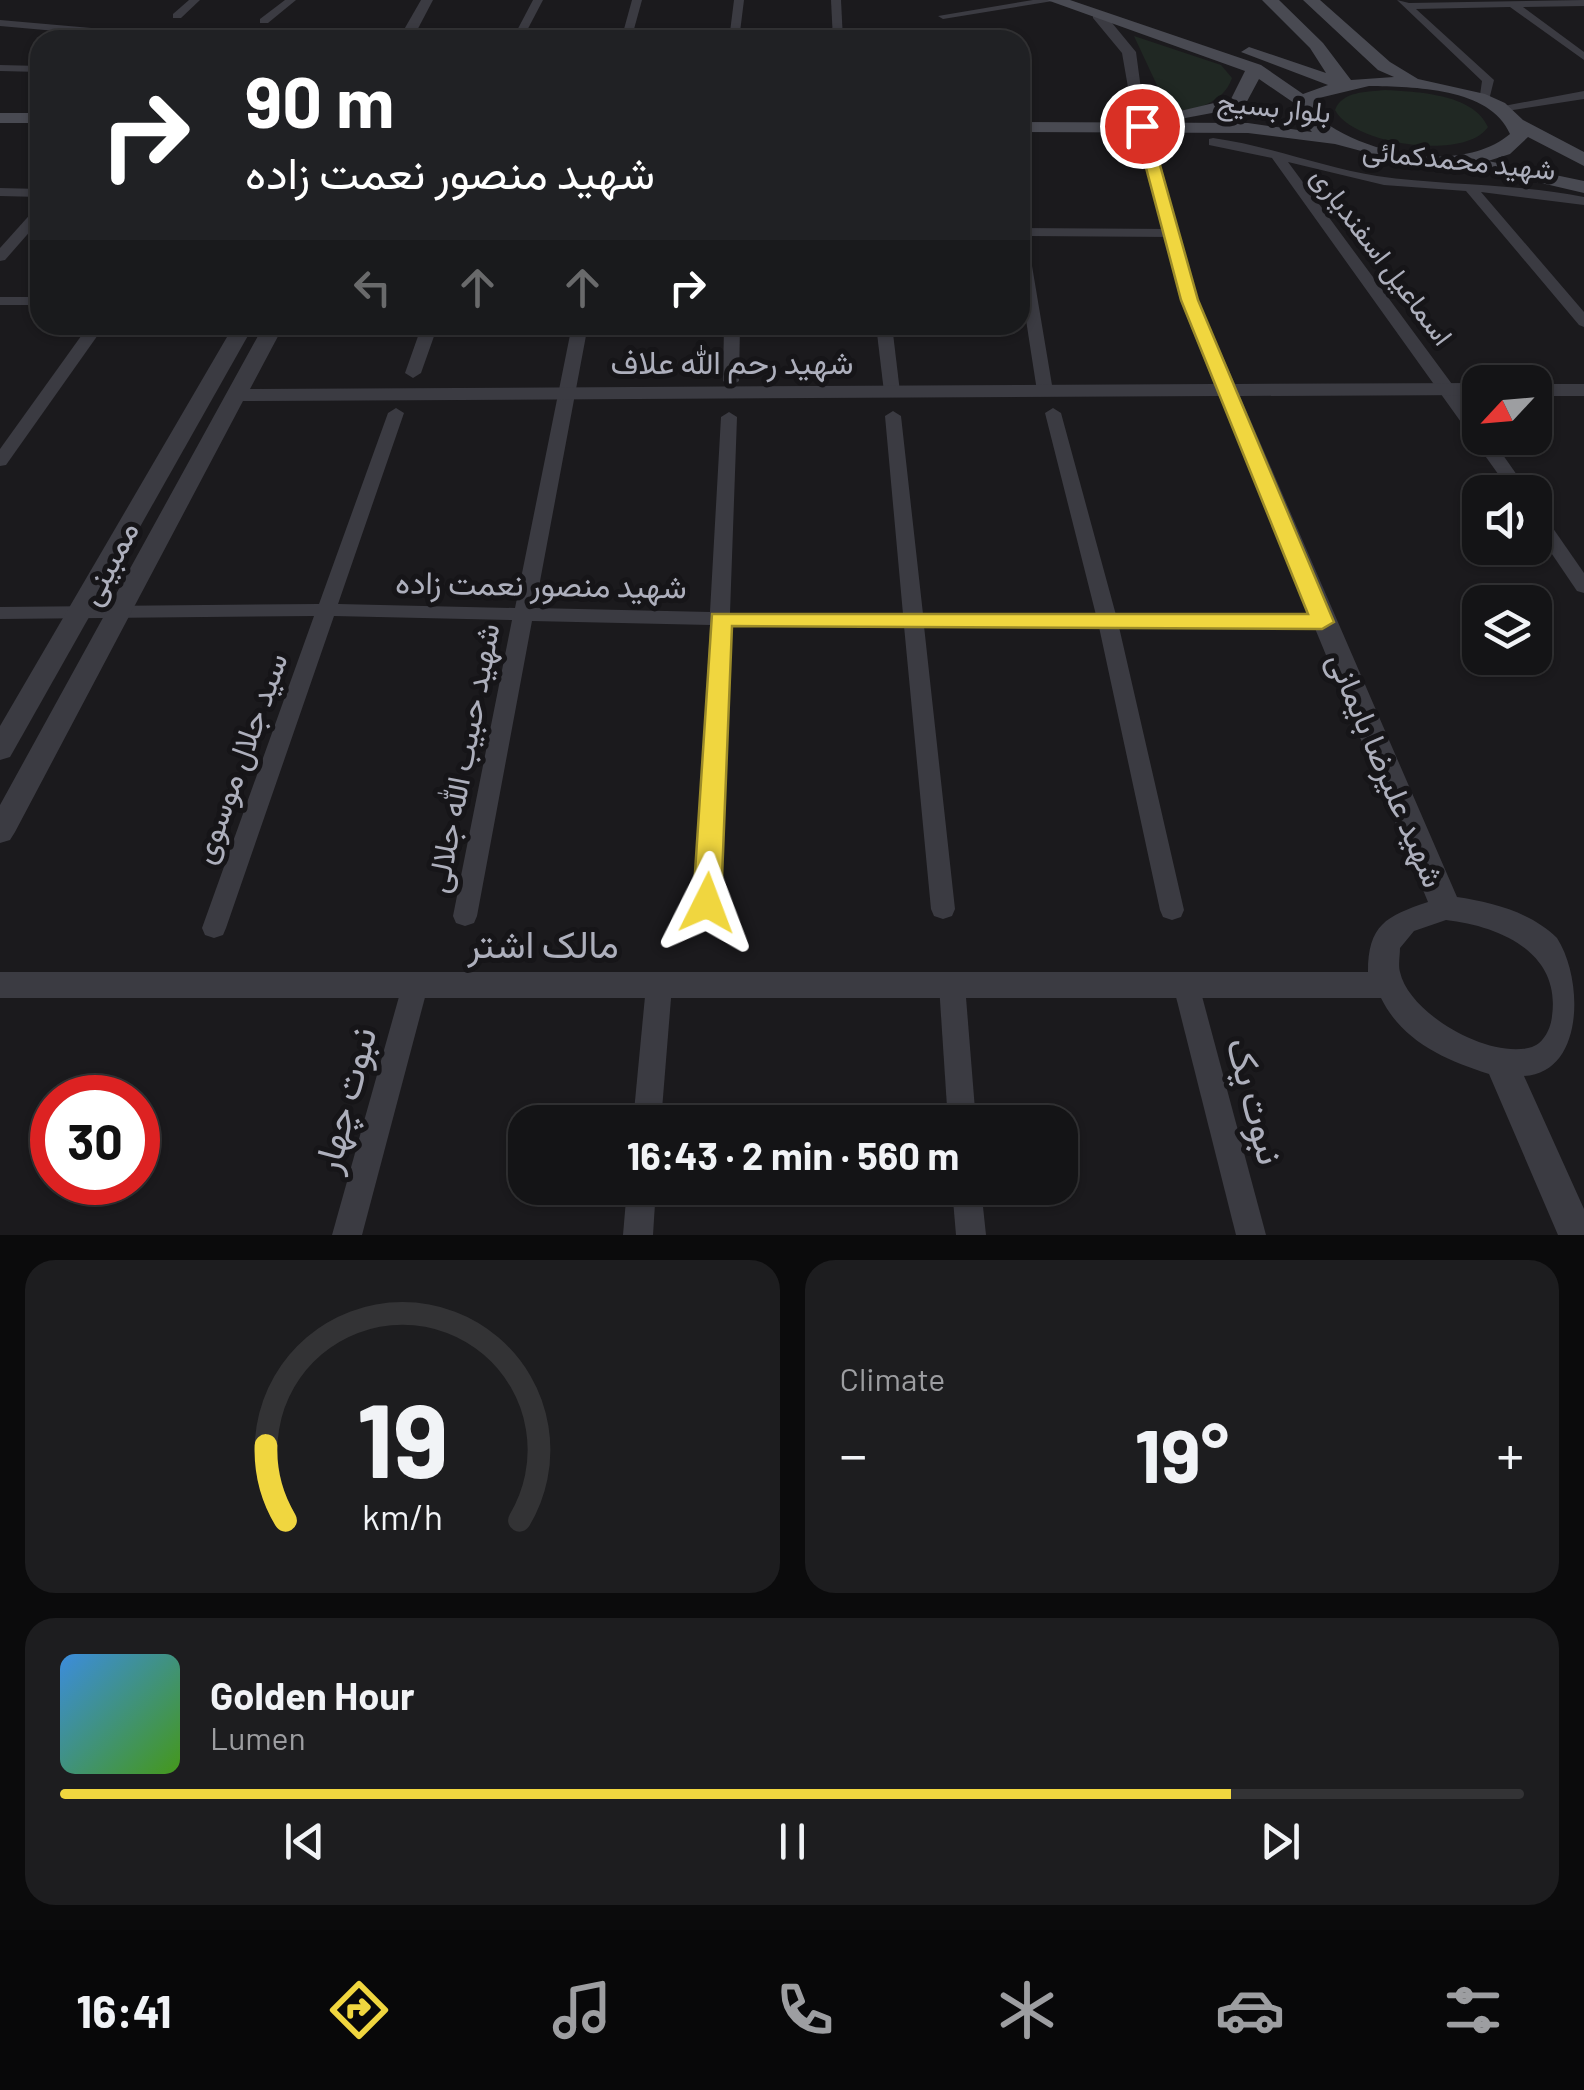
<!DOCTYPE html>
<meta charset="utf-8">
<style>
:root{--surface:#141416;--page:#1d1d1f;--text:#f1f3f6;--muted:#9d9ea1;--line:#333335;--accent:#f0d63f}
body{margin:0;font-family:Barlow,Vazirmatn,sans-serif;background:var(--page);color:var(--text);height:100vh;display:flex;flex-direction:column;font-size:38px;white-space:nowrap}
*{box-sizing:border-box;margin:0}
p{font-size:32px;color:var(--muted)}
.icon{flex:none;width:55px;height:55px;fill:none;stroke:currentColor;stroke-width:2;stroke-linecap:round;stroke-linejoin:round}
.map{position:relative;height:1235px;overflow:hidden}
.side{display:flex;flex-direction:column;gap:25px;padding:25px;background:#0b0b0c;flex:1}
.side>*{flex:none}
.guide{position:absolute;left:30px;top:30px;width:1000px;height:305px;border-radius:30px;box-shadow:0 2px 8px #0004,0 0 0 2px var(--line);background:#202124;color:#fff;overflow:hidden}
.needle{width:65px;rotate:244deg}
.buttons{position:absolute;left:1462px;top:365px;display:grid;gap:20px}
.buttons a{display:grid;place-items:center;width:90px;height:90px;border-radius:20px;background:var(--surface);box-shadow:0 2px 8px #0004,0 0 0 2px var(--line);font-size:50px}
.speed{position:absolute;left:30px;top:1075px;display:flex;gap:20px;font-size:50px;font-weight:700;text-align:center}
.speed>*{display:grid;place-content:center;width:130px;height:130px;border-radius:50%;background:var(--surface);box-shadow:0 2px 8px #0004,0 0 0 2px var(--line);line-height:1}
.speed .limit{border:15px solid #d22;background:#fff;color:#111}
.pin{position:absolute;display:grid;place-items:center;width:85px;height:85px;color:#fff;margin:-42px;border:5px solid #fff;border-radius:50%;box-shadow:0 2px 10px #0007}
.me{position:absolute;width:110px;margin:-55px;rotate:3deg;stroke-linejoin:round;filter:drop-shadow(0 0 8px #0008)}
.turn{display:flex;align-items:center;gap:35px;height:210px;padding:0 50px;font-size:45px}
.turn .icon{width:130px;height:130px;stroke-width:2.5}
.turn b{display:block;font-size:70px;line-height:85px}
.lanes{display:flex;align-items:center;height:95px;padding:0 50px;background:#0003;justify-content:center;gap:50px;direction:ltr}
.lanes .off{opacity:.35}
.big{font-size:75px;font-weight:700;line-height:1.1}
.side .widget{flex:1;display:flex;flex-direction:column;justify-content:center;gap:15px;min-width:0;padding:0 35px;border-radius:30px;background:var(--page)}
.side .dial{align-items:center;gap:0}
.dial svg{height:260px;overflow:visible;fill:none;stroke:var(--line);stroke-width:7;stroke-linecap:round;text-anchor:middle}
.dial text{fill:var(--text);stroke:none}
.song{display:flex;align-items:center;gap:30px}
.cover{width:120px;height:120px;border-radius:15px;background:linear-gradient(135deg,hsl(210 70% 55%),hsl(100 70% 35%))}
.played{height:10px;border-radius:5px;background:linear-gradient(90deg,var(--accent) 80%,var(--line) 80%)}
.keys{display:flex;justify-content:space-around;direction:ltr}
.heat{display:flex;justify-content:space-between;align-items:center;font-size:55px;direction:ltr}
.side .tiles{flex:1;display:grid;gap:25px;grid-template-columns:1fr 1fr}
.widget:last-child{grid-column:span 2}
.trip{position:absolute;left:508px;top:1105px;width:570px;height:100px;border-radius:30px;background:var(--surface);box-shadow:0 2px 8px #0004,0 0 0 2px var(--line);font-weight:700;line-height:100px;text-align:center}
.tabs{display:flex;height:160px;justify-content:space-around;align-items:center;background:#080809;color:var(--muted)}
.tabs .icon{width:70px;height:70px}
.tabs .current{color:var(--accent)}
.tabs b{font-size:45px;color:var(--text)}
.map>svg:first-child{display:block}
.green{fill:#202823}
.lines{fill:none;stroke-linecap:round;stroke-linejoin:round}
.minor{fill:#3b3b42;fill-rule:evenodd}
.tertiary{fill:#3b3b42;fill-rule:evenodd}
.secondary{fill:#494a52;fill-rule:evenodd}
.route{fill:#f0d63f;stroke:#9c8b29;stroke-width:2.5}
.labels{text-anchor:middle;stroke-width:10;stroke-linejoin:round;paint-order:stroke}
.far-street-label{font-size:28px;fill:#adafbc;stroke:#161518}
.street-label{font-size:32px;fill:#adafbc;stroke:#161518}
.near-street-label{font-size:38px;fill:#adafbc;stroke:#161518}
</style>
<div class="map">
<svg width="1584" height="1235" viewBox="0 0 1584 1235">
<rect width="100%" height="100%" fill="#1b1a1d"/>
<g class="green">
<path d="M1134,36l87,29 11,13c-9,26 -38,33 -63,33z"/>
<path d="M1385,90c31,2 88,3 103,37 -22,34 -135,18 -153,-17 7,-19 32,-18 50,-20z"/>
</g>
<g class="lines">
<g class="minor">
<path d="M189,0h11l-19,18h-8v-4z"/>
<path d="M285,0h11l-28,23h-8v-4z"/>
<path d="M533,0h10l-21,40h-10z"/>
<path d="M632,0h10l-11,40h-10z"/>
<path d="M734,0h10l-5,40h-10z"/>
<path d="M831,0h10l2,40h-10z"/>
<path d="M1033,0h26l-116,19 -5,-3z"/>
<path d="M1397,0l12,3 175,-3v6l-61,1 61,45v8l-74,-53 -94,2 78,71 -5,20 -10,2 3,-21z"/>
<path d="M0,20l194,17 5,3h-42l-157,-14z"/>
<path d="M0,65l40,1v6l-40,-1z"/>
<path d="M1213,138c57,8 108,29 164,38 69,10 138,7 207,21v8l-103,-13 103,120v15l-5,-2 -113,-134 -82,-6 -96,-23 192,260v16h11l38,54h-18l-239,-334 -63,-13v-6z"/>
<path d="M0,188l40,1v8l-40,-1z"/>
<path d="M40,208v12l-35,40 -5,1v-13l35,-39z"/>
<path d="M1020,228l152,1 7,4 -7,4 -145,-1 26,155 -8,5 -8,-5 -17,-110z"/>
<rect x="0" y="297" width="40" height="8"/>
<path d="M89,325h16l-99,140 -6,1v-17z"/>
<path d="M422,325h16l-17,48 -8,5 -8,-5z"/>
<path d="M572,325h16l-53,283 175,4 11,-195 8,-5 8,5 -7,196 173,1 -18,-198 8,-5 8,5 22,198 173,1 -51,-202 8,-5 8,5 55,202 213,3 3,4 -10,6 -203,-1 65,283 -3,7 -9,3 -9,-3 -3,-7 -61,-283 -175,-1 31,283 -3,7 -9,3 -9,-3 -3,-7 -27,-283 -174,-1 -11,278 -3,7 -9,3 -9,-3 -3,-7 15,-278 -178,-4 -55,295 -3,7 -9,3 -9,-3 -3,-7 59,-296 -178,-4 -108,312 -3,7 -9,3 -9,-3 -3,-7 112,-312 -314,3v-12l319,-3 69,-191 8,-5 8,5 -66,191 177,4z"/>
<path d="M724,325h16l-1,56 -8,5 -8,-5z"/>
<path d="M876,325h16l8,67 -2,3 -6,2 -8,-5z"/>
<path d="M1535,509l6,2 43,62v20l-7,-2 -42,-62z"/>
<path d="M952,974l9,4 4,7 11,137h-28l-9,-137 4,-7z"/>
<path d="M1186,974l9,4 4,7 67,250h-30l-63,-250 4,-7z"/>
<path d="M415,975l9,4 4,7 -66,249h-30l70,-249 4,-7z"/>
<path d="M659,975l9,4 4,7 -11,136h-28l13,-136 4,-7z"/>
<path d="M627,1188h29l-3,47h-30z"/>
<path d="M952,1188h29l5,47h-30z"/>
</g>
<g class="tertiary">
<path d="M421,0h12l-21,40h-14z"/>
<path d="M1093,12h10l33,40 9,67 -12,-3 -11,-63 -29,-35z"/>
<path d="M1584,91v8l-84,13 -7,-4z"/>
<path d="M1137,123l13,3 48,174 37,84 245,-1v12l-240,1 217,501c34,5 74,15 100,41 27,42 27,135 -33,138l60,133v26h-26l-69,-161c-44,-14 -87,-33 -108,-76h-1381v-26h1368c0,-47 18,-56 60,-70l-209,-506 -976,5 -228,431 -5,8 -10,3v-38l264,-480h20l-34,64 964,-5 -34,-84zM1446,920c53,6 115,32 106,96 -1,12 -8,27 -20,31 -42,13 -123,-33 -132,-75 -2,-7 0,-17 0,-24l14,-17z"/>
<path d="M234,325h20l-240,425 -4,7 -10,3v-34z"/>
<rect x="1535" y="384" width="49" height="12"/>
</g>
<g class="secondary">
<path d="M1047,0h23l191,65 42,29 25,-9 -87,-33 8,-5 77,26 -16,-25 -48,-48h17l44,43 28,37 43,-3 -16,-7 -75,-70h17l70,62 28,17 67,15 20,9 18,17 61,32v14l-56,-29 -18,17 -22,7 96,20v12l-120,-28 -54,-1 -75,-20 -87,-11 -228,-1v-10l228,1 64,9 -19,-20 4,-7 -38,-26 -15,28 -64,12v-8l51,-12 14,-28zM1369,86c44,1 121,1 141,48 -50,42 -154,20 -199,-23l8,-13z"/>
<rect x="0" y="113" width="40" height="10"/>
</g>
</g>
<path class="route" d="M1142,122l7,4 49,174 136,322 -12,7 -590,-3 -11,277 -4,8h-20l-4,-8 19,-289h596l-127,-314 -46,-174z"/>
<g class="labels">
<g class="far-street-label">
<text transform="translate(1274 107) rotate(6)" y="10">بلوار بسیج</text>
<text transform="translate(1459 160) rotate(6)" y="10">شهید محمدکمائی</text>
<text transform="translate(1382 256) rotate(53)" y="10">اسماعیل اسفندیاری</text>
</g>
<g class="street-label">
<text x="732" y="374">شهید رحم الله علاف</text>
<text transform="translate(109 563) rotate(-62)" y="11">ممبینی</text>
<text transform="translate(541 585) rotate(1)" y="11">شهید منصور نعمت زاده</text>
<text transform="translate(240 758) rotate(-70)" y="11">سید جلال موسوی</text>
<text transform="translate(463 758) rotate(-79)" y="11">شهید حبیب الله جلالی</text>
<text transform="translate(1386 770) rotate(67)" y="11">شهید علیرضا بایمانی</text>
</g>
<g class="near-street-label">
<text x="543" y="958">مالک اشتر</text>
<text transform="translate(345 1100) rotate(-75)" y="13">نبوت چهار</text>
<text transform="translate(1255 1101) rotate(75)" y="13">نبوت یک</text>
</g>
</g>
</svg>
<div class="buttons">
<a><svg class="needle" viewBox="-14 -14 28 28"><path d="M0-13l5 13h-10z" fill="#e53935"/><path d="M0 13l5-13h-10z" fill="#9d9ea1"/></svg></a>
<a><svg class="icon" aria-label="sound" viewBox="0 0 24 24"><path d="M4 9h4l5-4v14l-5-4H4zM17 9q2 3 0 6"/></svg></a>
<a><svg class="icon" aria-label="layers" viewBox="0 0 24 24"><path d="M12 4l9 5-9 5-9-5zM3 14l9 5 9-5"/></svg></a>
</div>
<div class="speed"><div class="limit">30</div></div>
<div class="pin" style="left:1142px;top:126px;background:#d93025"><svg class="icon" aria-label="arrive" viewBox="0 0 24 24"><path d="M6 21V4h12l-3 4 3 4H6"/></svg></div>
<svg class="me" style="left:707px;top:903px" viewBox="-20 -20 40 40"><path d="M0-17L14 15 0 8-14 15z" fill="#f0d63f" stroke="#fff" stroke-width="4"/></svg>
<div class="trip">16:43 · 2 min · 560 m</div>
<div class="guide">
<div class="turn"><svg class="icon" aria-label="right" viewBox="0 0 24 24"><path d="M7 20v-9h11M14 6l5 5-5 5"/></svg><div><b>90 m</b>شهید منصور نعمت زاده</div></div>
<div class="lanes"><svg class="icon off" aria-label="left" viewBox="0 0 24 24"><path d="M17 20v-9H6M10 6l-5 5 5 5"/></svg><svg class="icon off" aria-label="ahead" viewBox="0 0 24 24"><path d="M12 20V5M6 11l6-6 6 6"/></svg><svg class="icon off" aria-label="ahead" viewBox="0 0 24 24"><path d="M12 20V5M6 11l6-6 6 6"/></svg><svg class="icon" aria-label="right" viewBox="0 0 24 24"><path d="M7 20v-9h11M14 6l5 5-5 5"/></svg></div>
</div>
</div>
<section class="side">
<div class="tiles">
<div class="widget dial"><svg viewBox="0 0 100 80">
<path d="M14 69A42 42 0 1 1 86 69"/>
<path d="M14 69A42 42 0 0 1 8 46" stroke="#f0d63f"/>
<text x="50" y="56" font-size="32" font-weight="700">19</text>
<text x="50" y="72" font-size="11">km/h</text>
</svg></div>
<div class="widget"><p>Climate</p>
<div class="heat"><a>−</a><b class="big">19°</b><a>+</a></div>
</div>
<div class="widget">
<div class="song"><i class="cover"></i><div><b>Golden Hour</b><p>Lumen</p></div></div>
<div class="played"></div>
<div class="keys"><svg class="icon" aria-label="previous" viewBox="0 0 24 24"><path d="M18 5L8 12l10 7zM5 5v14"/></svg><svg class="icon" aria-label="pause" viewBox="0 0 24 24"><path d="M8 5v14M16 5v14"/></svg><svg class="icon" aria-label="next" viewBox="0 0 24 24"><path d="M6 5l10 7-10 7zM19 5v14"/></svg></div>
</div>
</div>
</section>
<nav class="tabs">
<b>16:41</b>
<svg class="icon current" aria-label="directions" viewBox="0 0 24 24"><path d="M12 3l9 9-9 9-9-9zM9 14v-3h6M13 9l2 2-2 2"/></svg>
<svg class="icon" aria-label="music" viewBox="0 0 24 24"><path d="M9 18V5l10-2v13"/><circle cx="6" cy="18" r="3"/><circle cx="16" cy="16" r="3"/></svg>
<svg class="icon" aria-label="phone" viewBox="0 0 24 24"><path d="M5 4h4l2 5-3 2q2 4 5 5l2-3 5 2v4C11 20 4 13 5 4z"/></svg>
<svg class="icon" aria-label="climate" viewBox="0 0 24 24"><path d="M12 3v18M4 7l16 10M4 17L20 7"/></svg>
<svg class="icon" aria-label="car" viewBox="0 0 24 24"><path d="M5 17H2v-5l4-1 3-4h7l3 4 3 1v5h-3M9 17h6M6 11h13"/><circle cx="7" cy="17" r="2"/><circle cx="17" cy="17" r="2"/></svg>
<svg class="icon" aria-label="filters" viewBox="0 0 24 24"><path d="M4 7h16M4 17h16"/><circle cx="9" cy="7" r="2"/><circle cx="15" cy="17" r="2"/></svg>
</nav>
